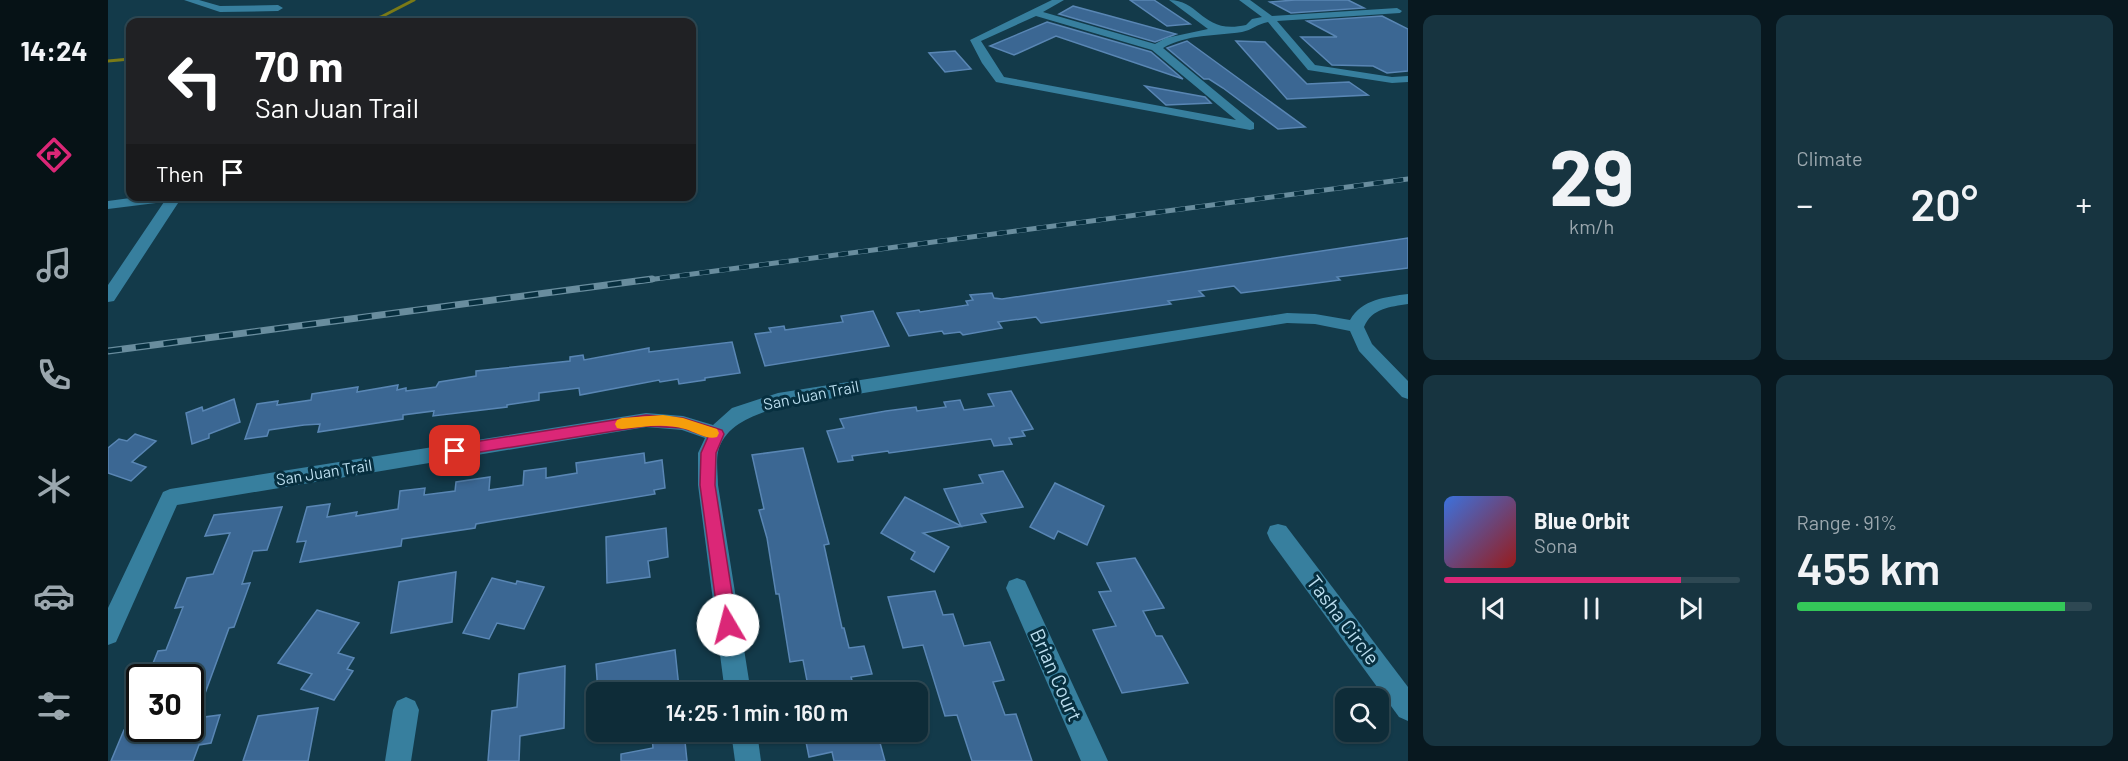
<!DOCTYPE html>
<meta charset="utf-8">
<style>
:root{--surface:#0e2c38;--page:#173440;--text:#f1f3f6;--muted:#9ba7ae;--line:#2e4853;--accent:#db2777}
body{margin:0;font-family:Barlow,sans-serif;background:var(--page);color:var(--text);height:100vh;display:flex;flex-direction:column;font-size:22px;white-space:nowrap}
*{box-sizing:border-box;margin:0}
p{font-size:20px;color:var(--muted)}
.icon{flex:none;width:33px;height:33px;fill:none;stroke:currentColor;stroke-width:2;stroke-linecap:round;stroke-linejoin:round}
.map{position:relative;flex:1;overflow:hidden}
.details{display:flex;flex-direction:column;gap:15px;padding:15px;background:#08181f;width:720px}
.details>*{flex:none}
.top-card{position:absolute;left:18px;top:18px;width:570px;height:183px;border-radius:12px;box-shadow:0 2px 4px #0004,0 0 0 2px var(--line);background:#202124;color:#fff;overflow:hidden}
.controls{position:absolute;left:1227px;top:688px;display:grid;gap:12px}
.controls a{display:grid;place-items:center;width:54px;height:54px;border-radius:12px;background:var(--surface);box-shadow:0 2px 4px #0004,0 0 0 2px var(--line);font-size:30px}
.speed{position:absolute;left:18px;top:664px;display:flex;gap:12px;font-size:30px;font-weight:700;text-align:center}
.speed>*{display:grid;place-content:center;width:78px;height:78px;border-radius:50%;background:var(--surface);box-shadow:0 2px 4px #0004,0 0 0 2px var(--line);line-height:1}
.speed .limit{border:3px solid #111;border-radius:9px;background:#fff;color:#111}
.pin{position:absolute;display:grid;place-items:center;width:51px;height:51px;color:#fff;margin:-26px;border-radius:12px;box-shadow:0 3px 9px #0006}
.me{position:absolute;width:66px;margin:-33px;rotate:352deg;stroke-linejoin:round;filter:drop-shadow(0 0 4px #0008)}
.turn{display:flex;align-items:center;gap:21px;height:126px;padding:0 30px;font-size:27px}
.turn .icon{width:78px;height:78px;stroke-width:2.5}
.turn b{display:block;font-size:42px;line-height:51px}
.then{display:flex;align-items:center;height:57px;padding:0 30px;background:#0003;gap:12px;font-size:22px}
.big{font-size:45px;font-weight:600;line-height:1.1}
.details .widget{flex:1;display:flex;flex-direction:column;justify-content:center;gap:9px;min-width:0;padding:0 21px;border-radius:12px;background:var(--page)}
.details .dial{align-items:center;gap:0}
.dial b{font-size:78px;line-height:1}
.song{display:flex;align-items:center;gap:18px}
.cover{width:72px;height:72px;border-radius:9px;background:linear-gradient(135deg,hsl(220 70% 55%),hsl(0 70% 35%))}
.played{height:6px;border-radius:3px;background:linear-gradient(90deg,var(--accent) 80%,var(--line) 80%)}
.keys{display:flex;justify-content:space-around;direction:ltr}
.heat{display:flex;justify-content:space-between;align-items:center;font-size:33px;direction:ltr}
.charge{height:9px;border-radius:4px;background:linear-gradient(90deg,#34c759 91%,var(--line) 0)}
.details .tiles{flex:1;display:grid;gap:15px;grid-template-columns:repeat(2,1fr)}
.trip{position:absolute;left:478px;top:682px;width:342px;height:60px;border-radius:12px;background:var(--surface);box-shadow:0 2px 4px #0004,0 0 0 2px var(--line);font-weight:600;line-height:60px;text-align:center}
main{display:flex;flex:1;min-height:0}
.tab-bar{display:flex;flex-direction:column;width:108px;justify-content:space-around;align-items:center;background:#061216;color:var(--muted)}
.tab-bar .icon{width:42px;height:42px}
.tab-bar .active{color:var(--accent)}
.tab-bar b{font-size:27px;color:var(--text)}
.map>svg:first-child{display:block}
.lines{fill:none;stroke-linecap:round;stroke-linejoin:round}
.stream{stroke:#7a7a17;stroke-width:3}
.building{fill:#3b6793;stroke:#5986b4;stroke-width:1.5}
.minor{fill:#377f9e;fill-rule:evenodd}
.rail-far1-casing{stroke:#698d9e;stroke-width:5}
.rail-casing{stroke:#698d9e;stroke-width:7}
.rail-far1{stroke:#072f3f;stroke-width:4;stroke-dasharray:10;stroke-linecap:butt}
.rail{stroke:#072f3f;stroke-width:4.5;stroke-dasharray:14;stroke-linecap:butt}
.route{fill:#db2777;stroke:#8e194d;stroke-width:1.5}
.slow{fill:#f59e0b}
.labels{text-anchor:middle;stroke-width:6;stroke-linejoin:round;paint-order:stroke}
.street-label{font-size:16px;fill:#bcdeef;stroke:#072f3f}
.near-street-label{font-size:20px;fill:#bcdeef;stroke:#072f3f}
</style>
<main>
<nav class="tab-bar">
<b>14:24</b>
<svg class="icon active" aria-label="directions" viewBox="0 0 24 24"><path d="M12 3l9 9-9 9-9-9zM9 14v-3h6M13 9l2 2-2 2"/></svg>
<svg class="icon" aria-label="music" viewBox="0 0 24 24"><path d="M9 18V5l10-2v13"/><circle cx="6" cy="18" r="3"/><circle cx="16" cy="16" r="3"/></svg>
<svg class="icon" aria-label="phone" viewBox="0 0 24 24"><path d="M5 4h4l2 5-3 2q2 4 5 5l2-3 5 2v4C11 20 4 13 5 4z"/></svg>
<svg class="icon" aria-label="climate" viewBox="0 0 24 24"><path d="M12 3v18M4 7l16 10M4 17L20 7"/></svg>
<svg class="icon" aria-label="car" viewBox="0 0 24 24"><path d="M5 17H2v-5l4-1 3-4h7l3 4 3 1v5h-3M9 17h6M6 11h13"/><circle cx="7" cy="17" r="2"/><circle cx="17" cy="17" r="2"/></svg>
<svg class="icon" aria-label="filters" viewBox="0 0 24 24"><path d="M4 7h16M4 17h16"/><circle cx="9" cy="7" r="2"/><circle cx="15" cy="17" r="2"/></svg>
</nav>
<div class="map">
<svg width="1300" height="761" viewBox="0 0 1300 761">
<rect width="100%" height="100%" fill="#133a4a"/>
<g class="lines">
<g class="stream">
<path d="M252,22l21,-5 33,-17"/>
<path d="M0,61l22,-2"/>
</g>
</g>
<g class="building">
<path d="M1022,0h24l36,24 -23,2z"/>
<path d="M1187,0h53l16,8 -73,5 -21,-11z"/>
<path d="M965,6l37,10 66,18 -21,8 -96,-28z"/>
<path d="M1274,16l26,13v42l-21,2 -14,-7 -41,-1 -31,-28h36l-30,-16z"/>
<path d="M939,22l104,30 32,27 -127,-43 -42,19 -24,-9z"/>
<path d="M1079,41l81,59 37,27 -27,2 -55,-41 -14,-9h-5l-37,-31z"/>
<path d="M1128,41l29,1 42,42 42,-2 19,13 -81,4z"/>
<path d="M847,51l16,18 -26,3 -16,-19z"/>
<path d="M1037,86l60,11 6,6 -45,2z"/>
<path d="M1300,238v30l-71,9 3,3 -99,13 -7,-7 -35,5 5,5 -36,5 3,3 -130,19 -5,-6 -38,5 4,6 -39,7 -3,-3 -16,2 -2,-3 -33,5 -12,-23 22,-3 1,2 48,-7 -2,-4 7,-1 -3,-5 22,-2 2,5 8,1z"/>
<path d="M765,311l16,35 -124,20 -10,-32 16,-2 -2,-4 15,-2 1,4 7,-1 51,-7 -2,-6z"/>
<path d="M624,342l8,31 -35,5v2l-26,4 -1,-5 -18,3 -1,-2 -79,15 -1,-7 -40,5v7l-32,5v2l-74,9 1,-5 -31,4v4l-85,13 2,-8 -16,1 -35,5 -2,6 -22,3 12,-35 21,-3 -1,4 34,-5 1,-6 46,-7 -1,5 41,-7 -1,5 9,-2v3l30,-4 3,-5 37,-6v-5l94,-10v-4l13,-2 1,5 65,-12v4z"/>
<path d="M903,391l22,38 -11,2 3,5 -16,2 3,6 -18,2 -3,-7 -102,14 -1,-2 -36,5 1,4 -15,2 -11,-31 17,-3 -4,-9 46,-8 30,-4 1,4 29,-4 -2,-5 16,-2 4,10 30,-4 -6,-12z"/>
<path d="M126,399l6,23 -31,12v4l-17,6 -6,-31 16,-6 1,4z"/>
<path d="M27,434l21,7 -24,21 14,5 -15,14 -23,-8v-25l11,-9 8,2z"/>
<path d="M695,448l26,96 -5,1 18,83h2l5,20 15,-2 8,28 -21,3 2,7 -44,7 -6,-31 -13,2 -11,-68h-3l-9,-56 -8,-28 5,-1 -12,-54z"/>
<path d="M536,453l1,10 17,-3 3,28 -11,2 1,4 -179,30 -1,4 -73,11 -1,7 -101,16 6,-21 -9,1 10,-35 23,-3 -3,13 30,-5 -1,4 42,-7 2,-18 25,-3 -1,7 31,-4 1,-9 34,-5 -1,13 34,-5 1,-14 22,-3v10l31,-5 -1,-10z"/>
<path d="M895,471l20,36 -42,7 5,8 -63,11 26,14 -15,25 -23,-13 4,-7 -34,-19 24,-36 56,29 -17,-37 39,-6 -4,-8z"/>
<path d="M947,483l49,23 -17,39 -29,-14 -4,8 -24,-12z"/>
<path d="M174,507l-15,43 -14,1 -11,33 8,-1 -16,44 -5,1 -33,90 24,-3 -9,28 -12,2 -6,16h-82l13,-31 16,-2 50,1v-51h-43l11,-27 8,-1 17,-43 -8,1 12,-30 26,-4 17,-41 -25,3 9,-21z"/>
<path d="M558,528l2,29 -20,4 2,16 -43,6 -1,-46z"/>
<path d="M1027,558l29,50 -21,3 13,25h6l26,47 -66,10 -29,-63 23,-4 -17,-34 12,-1 -14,-28z"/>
<path d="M348,572l-4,50 -61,11 8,-51z"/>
<path d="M384,578l24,6 1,-3 27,6 -20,42 -27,-6 -8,16 -26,-6z"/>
<path d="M827,591l8,24 10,-1 11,32 26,-4 14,38 -11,2 12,33 11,-1 16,47h-60l-15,-46 -12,1 -22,-71 -20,3 -15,-51z"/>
<path d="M209,610l42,13 -21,30 16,5 -7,11 6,2 -19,29 -33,-11 11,-15 -34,-11z"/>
<path d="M567,650l4,38 -26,5h-55l-2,-29z"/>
<path d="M457,666l-1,62 -44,8 -1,25h-31l4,-50 25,-4 2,-33z"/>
<path d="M210,708l-10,53h-65l15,-45z"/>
<path d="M567,732h9l3,29h-66v-7l32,-6 -1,-12z"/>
<path d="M696,732h73l8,29h-51l-2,-9 -23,5z"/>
</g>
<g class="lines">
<g class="minor">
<path d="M76,0h15l21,6 58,-1 5,3 -5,3 -58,1z"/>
<path d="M944,0h12l-21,12 112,32 11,-6 42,-9 -39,-29c32,0 33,35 77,25l6,-6 10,-2 -23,-17h11l22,16 125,-8 5,3 -2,2 -123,8 38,44 77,12 16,-1v6l-16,1 -84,-13 -40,-48c-11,2 -16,8 -26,10 -27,4 -55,2 -79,16l91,75v6l-4,1 -254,-48 -14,-19 -12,-23zM928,16l116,34 84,70 -232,-43 -23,-36z"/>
<path d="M37,196l37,1 -68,104 -6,1v-17l56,-83 -56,7v-8z"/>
<path d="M1300,294v10c-18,3 -36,4 -44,23l8,17 36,37v18l-6,-2 -43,-46 -9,-20 -35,-7 -28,-1 -508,84c-24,8 -54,17 -61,45 -2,10 0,23 0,33l33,208h-26l-27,-208v-32l7,-15 -23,-8 -36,-3 -469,78 -61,137 -8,3v-37l55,-116 7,-3 476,-76 37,3 30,9 19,-17 46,-15 509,-80 28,1 35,6c12,-21 36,-23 58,-26z"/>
<path d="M1170,524l8,2 122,161v34l-9,-4 -129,-177 -3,-7 3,-7z"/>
<path d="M909,578l8,3 83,180h-27l-75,-173 3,-7z"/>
<path d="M298,697l9,4 4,9 -8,51h-26l8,-51 4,-9z"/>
<path d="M623,732h26l4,29h-26z"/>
</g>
<g class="rail-far1-casing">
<path id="rail-far1" d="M532,281l768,-102"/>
</g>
<g class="rail-casing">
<path id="rail" d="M0,351l544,-72"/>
</g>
<use href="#rail-far1" class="rail-far1"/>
<use href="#rail" class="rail"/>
</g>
<path class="route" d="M538,415l37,3 39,12 2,4 -8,19 -1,32 22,140 -3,6 -6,2 -6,-2 -3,-6 -19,-140 1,-32 7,-16 -25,-9 -37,-2 -191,30 -5,-1 -2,-4 2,-5 5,-1z"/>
<path class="slow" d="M555,415l20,3 34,11 2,4 -2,4c-10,3 -22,-5 -32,-8 -21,-6 -42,-2 -63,0l-5,-1 -2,-4 2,-4 5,-2z"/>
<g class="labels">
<g class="street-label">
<text transform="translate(703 395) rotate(-11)" y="6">San Juan Trail</text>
<text transform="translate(216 472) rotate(-9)" y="6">San Juan Trail</text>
</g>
<g class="near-street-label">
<text transform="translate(1235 620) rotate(53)" y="7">Tasha Circle</text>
<text transform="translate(948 675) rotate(66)" y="7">Brian Court</text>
</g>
</g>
</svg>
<div class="controls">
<a><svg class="icon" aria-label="search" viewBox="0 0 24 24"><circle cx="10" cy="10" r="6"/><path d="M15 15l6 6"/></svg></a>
</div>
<div class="speed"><div class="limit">30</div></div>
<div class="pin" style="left:347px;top:451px;background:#d93025"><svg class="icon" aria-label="arrive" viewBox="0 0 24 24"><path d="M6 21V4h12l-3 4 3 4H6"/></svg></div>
<svg class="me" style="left:620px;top:625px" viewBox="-20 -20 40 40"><circle r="19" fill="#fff"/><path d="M0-13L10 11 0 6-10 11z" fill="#db2777"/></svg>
<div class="trip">14:25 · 1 min · 160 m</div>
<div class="top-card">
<div class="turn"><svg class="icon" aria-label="left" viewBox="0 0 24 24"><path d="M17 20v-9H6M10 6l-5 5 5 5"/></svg><div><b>70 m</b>San Juan Trail</div></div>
<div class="then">Then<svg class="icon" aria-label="arrive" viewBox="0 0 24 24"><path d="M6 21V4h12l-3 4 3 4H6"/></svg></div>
</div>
</div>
<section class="details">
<div class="tiles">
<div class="widget dial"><b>29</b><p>km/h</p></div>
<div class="widget"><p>Climate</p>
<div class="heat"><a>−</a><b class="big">20°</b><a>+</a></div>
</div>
<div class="widget">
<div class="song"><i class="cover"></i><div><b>Blue Orbit</b><p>Sona</p></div></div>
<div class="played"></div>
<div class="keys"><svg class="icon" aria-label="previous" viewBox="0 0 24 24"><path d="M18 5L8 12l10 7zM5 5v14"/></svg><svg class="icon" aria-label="pause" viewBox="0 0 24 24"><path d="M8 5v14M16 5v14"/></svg><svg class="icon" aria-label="next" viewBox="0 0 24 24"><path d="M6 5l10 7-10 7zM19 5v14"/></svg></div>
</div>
<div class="widget"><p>Range · 91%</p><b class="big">455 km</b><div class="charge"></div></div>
</div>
</section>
</main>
